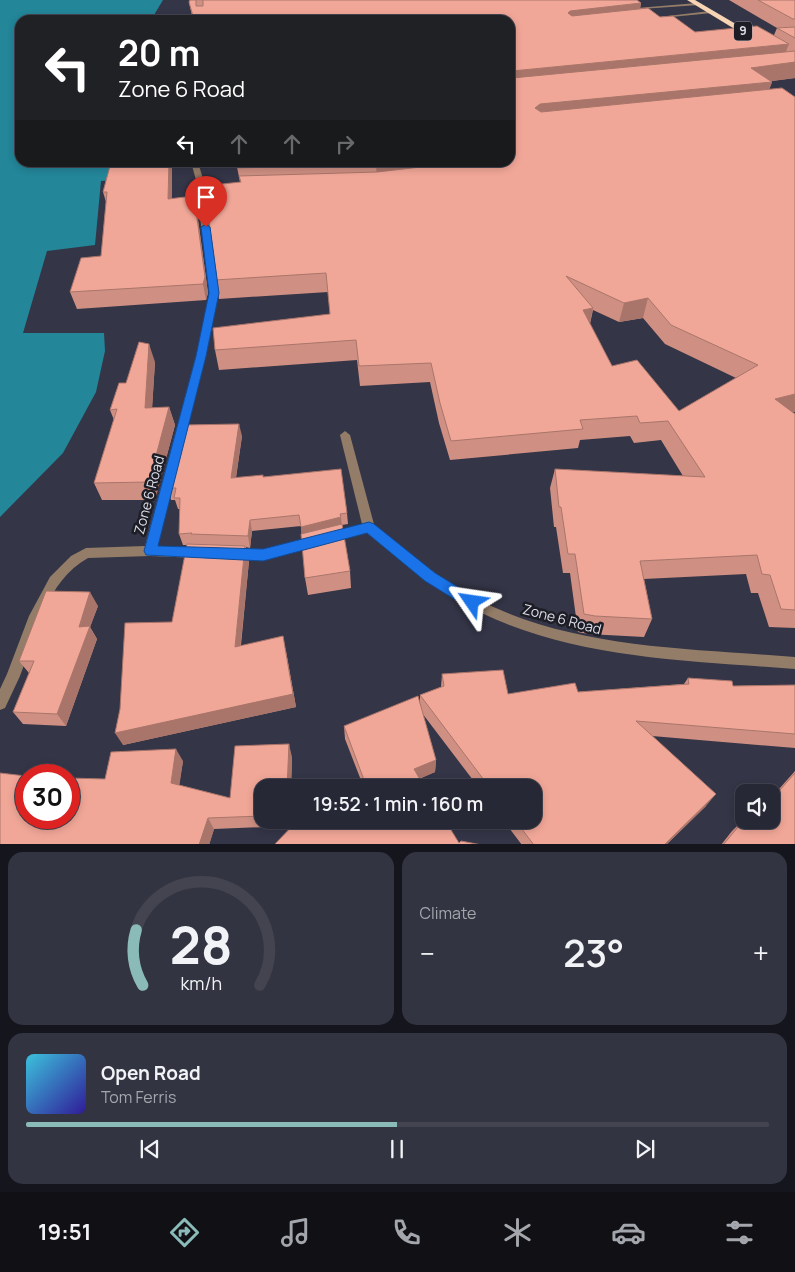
<!DOCTYPE html>
<meta charset="utf-8">
<style>
:root{--surface:#272835;--page:#333441;--text:#f1f3f6;--muted:#a4a6ad;--line:#434450;--accent:#8bbbb9}
body{margin:0;font-family:Manrope,sans-serif;background:var(--page);color:var(--text);height:100vh;display:flex;flex-direction:column;font-size:19px;white-space:nowrap}
*{box-sizing:border-box;margin:0}
p{font-size:16px;color:var(--muted)}
.icon{flex:none;width:28px;height:28px;fill:none;stroke:currentColor;stroke-width:2;stroke-linecap:round;stroke-linejoin:round}
.map{position:relative;height:844px;overflow:hidden}
.drawer{display:flex;flex-direction:column;gap:8px;padding:8px;background:#15161d;flex:1}
.drawer>*{flex:none}
.banner{position:absolute;left:15px;top:15px;width:500px;height:152px;border-radius:15px;box-shadow:0 2px 8px #0003,0 0 0 1px var(--line);background:#202124;color:#fff;overflow:hidden}
.buttons{position:absolute;left:735px;top:784px;display:grid;gap:10px}
.buttons a{display:grid;place-items:center;width:45px;height:45px;border-radius:10px;background:var(--surface);box-shadow:0 2px 8px #0003,0 0 0 1px var(--line);font-size:25px}
.speed{position:absolute;left:15px;top:764px;display:flex;gap:10px;font-size:25px;font-weight:700;text-align:center}
.speed>*{display:grid;place-content:center;width:65px;height:65px;border-radius:50%;background:var(--surface);box-shadow:0 2px 8px #0003,0 0 0 1px var(--line);line-height:1}
.speed .limit{border:8px solid #d22;background:#fff;color:#111}
.pin{position:absolute;display:grid;place-items:center;width:42px;height:42px;color:#fff;margin:-51px -21px;border-radius:50% 50% 50% 0;rotate:-45deg;box-shadow:0 0 5px #0007}
.pin .icon{rotate:45deg}
.me{position:absolute;width:55px;margin:-28px;rotate:302deg;stroke-linejoin:round;filter:drop-shadow(0 0 4px #0008)}
.turn{display:flex;align-items:center;gap:18px;height:105px;padding:0 20px;font-size:22px}
.turn .icon{width:65px;height:65px;stroke-width:2.5}
.turn b{display:block;font-size:35px;line-height:42px}
.lanes{display:flex;align-items:center;height:48px;padding:0 20px;background:#0003;justify-content:center;gap:25px;direction:ltr}
.lanes .off{opacity:.35}
.big{font-size:38px;font-weight:600;line-height:1.1}
.drawer .tile{flex:1;display:flex;flex-direction:column;justify-content:center;gap:8px;min-width:0;padding:0 18px;border-radius:15px;background:var(--page)}
.drawer .dial{align-items:center;gap:0}
.dial svg{height:130px;overflow:visible;fill:none;stroke:var(--line);stroke-width:7;stroke-linecap:round;text-anchor:middle}
.dial text{fill:var(--text);stroke:none}
.song{display:flex;align-items:center;gap:15px}
.cover{width:60px;height:60px;border-radius:8px;background:linear-gradient(135deg,hsl(190 70% 55%),hsl(250 70% 35%))}
.played{height:5px;border-radius:2px;background:linear-gradient(90deg,var(--accent) 50%,var(--line) 50%)}
.keys{display:flex;justify-content:space-around;direction:ltr}
.heat{display:flex;justify-content:space-between;align-items:center;font-size:28px;direction:ltr}
.drawer .tiles{flex:1;display:grid;gap:8px;grid-template-columns:1fr 1fr}
.tile:last-child{grid-column:span 2}
.trip{position:absolute;left:254px;top:779px;width:288px;height:50px;border-radius:15px;background:var(--surface);box-shadow:0 2px 8px #0003,0 0 0 1px var(--line);font-weight:600;line-height:50px;text-align:center}
.tab-bar{display:flex;height:80px;justify-content:space-around;align-items:center;background:#101015;color:var(--muted)}
.tab-bar .icon{width:35px;height:35px}
.tab-bar .active{color:var(--accent)}
.tab-bar b{font-size:22px;color:var(--text)}
.map>svg:first-child{display:block}
.water{fill:#238699}
.lines{fill:none;stroke-linecap:round;stroke-linejoin:round}
.service{fill:#947d68;fill-rule:evenodd}
.minor{fill:#947d68;fill-rule:evenodd}
.trunk{fill:#f6d4b4;fill-rule:evenodd}
.wall{fill:#cf9083;fill-rule:evenodd}
.shaded-wall{fill:#a9756a}
.building{fill:#f1a798;stroke:#a9756a;fill-rule:evenodd}
.route{fill:#1a73e8;stroke:#114b97}
.labels{text-anchor:middle;stroke-width:5;stroke-linejoin:round;paint-order:stroke}
.shield{fill:#1d1d25;stroke:#a5a5b0;stroke-width:1}
.shield-label{font-size:12px;font-weight:bold;fill:#dfdfeb}
.street-label{font-size:14px;fill:#dfdfeb;stroke:#1d1d25}
</style>
<div class="map">
<svg width="795" height="845" viewBox="0 0 795 845">
<rect width="100%" height="100%" fill="#343547"/>
<path class="water" d="M0,0h163l-12,20h-131v142l133,1 -1,15 -51,3 -6,64 -48,6 -24,82h81l1,18 -9,41 -33,61 -63,64z"/>
<g class="lines">
<g class="service">
<path d="M697,3l2,2 -72,5 -2,-1z"/>
<path d="M710,11l2,2 -51,5 -2,-1z"/>
<path d="M345,431l5,4 25,93 -2,3 -4,2 -4,-2 -2,-3 -23,-93z"/>
</g>
<g class="minor">
<path d="M191,162h7l8,27h26l4,2 -4,2h-25v17l11,83 -12,63 -49,190 41,2 4,2 2,3 -2,3 -4,2 -48,-2 -62,2c-42,23 -52,77 -68,118 -5,11 -10,21 -15,32l-5,2v-21l7,-15 22,-58 21,-39 21,-21 15,-8 59,-2 51,-190 14,-63 -11,-83v-19z"/>
<path d="M369,523l4,2c33,26 65,53 102,73 97,51 213,50 320,59v12c-114,-9 -238,-10 -340,-70 -32,-18 -59,-43 -88,-66l-34,9 -4,-2 -2,-3 2,-3 4,-2z"/>
<path d="M314,537l4,2 2,3 -2,3 -55,15 -28,-1 -4,-2 -2,-3 2,-3 4,-2 28,1z"/>
</g>
<path class="trunk" d="M687,0h8l63,37 -7,2z"/>
</g>
<g class="wall">
<path d="M190,0l451,3 -1,6 55,23 79,3 3,-7 -48,-28h66v78l-24,3 1,1 -3,8 26,322h-3l3,2v214l-26,-1 -11,-34h-7l-5,-19 -102,5 8,40 -8,18 -56,-3 -10,-2 -8,-59h-7l-7,-46h-2l-4,-39 5,-19 128,7 -22,-36 -27,3 -4,-7 -50,4 -2,8 -128,12 -11,-37 -9,-41 -70,4 -3,-26 -138,10 -4,-20 115,-36 -2,-22 -109,7 -4,-19 1,-7 6,-83 18,-8 -4,-20h274v-142h-317l-4,-18zM593,310l26,12 24,-4 22,26 71,34 -57,33 -67,-45 -22,-42z"/>
<path d="M172,167v32l22,-3 3,16 11,81 -2,7 -129,9 -7,-17 31,-36 5,-54 -3,-10z"/>
<path d="M155,362l-3,46 17,-1 6,18 -20,75h-53l-8,-17 20,-63 -4,-10 16,-27z"/>
<path d="M242,436l-6,42 27,-1 84,36 1,11 -6,1 8,46 1,17 -43,7 -3,-17 -4,-52 -49,5 -2,17 -4,-1 3,14 -8,84 45,6 10,56 -173,38 49,-123 15,-77h-4l-4,-11 1,-25h-2l-3,-9h-4l-4,-12z"/>
<path d="M98,606l-8,21 7,12 -31,87 -43,-2 -10,-12 16,-39 -10,-12z"/>
<path d="M442,674l66,20 70,-2 106,-8 4,-6 45,8 62,-1v63l-143,-12 54,70 -40,39h-144l-19,-25h29v-32h-53l-57,-75 14,47 -1,12 -16,7 6,9h-61l-19,-49 -1,-13 76,-23v-8l21,-8z"/>
<path d="M292,757l-1,31h-29v32h28l-1,6 -75,3 -5,16h-209l26,-27 79,-39 78,-18 -4,24 51,13z"/>
<path d="M795,771v74h-74l11,-14 12,-12 5,4 3,-3h19v-22z"/>
</g>
<g class="shaded-wall">
<path d="M641,3l-3,15 -70,8v-13l2,-2z"/>
<path d="M789,44l-6,15 -273,28v-11l2,-5z"/>
<path d="M795,62v16l-43,6 20,-2 -6,16 -233,28 2,-18 5,-4 211,-36z"/>
<path d="M169,162h2l1,5v48l-4,-16z"/>
<path d="M392,162h114l-129,20 -1,-18z"/>
<path d="M194,196l3,16 11,81 -2,7 -3,-16z"/>
<path d="M648,298l-5,20 -24,4 5,-19z"/>
<path d="M593,308l-4,20 -6,-18z"/>
<path d="M149,344l6,18 -4,64 -6,-18z"/>
<path d="M795,394v18l-30,7 10,-20z"/>
<path d="M169,407l6,18 -20,75 -6,-18z"/>
<path d="M239,424l3,12 -8,54 -3,-12z"/>
<path d="M341,517l1,11 -40,10 -1,-11z"/>
<path d="M250,520l2,11 -2,17 -2,-12z"/>
<path d="M245,546l4,15 -10,100 -4,-14z"/>
<path d="M90,592l8,14 -8,21 7,12 -31,87 -9,-12 22,-87z"/>
<path d="M283,636l13,71 -173,38 -8,-12z"/>
<path d="M289,744l3,13 -1,31h-4z"/>
<path d="M176,749l7,12 -5,34 -7,-12z"/>
<path d="M436,760l-1,12 -22,9 1,-12z"/>
<path d="M716,794l-10,12 -40,39h-2z"/>
<path d="M208,818l6,11 -5,16h-10z"/>
</g>
<g class="building">
<path d="M190,0h6v6h7v-6h434l4,3 -71,8 -2,2 4,3 76,-8 12,9 13,-1 22,16 62,-6 32,18 -277,27 -2,5v-56h-316l-5,-18z"/>
<path d="M758,0h37v19h-2z"/>
<path d="M795,27v11l-18,-10z"/>
<path d="M795,51v11l-44,6 21,14 -232,22 -5,4 6,4 241,-24 13,9v297l-20,5 20,15v196l-14,-1 -11,-34 -8,-1 -5,-19 -117,6 12,58 -57,-3 -11,-2 -9,-60h-7l-7,-47h-2l-4,-38 150,8 -37,-56 -28,2 -3,-7 -57,4 3,9 -132,12 -11,-38 -9,-40 -72,3 -3,-26 -141,10 -2,-22 117,-14 -4,-41 -111,7 1,-7 -11,-81 17,-2v-6l19,-2 -2,-6 138,-4 87,-10h46v-6l3,-2 -3,-2v-75l2,1zM566,276l58,27 24,-5 23,27 87,40 -79,46 -42,-51 -25,6 -29,-56 10,-2z"/>
<path d="M111,162h58l-1,37 26,-3 11,81 -2,7 -133,8 11,-34 20,-2 6,-64h-4z"/>
<path d="M237,162h155l-16,2 -138,4z"/>
<path d="M139,342l10,2 -4,64 24,-1 -20,75 -55,1 23,-74 -7,1 9,-27h7z"/>
<path d="M239,424l-8,54 32,-3v2l78,-8 6,44 -7,1 1,3 -40,10 -2,-12 -49,5 -2,16 -57,-2 1,-1 -13,1 1,-36h-6l2,-10h-9l17,-63z"/>
<path d="M342,524l8,47 -45,7 -4,-44z"/>
<path d="M187,544l58,2 -10,101 48,-11 10,58 -178,39 5,-24 5,-86 47,-1z"/>
<path d="M46,591l44,1 -11,35 11,-1 -33,88 -44,-2 21,-51h-15z"/>
<path d="M503,670l5,24 67,-11 3,9 111,-8 -1,-6 44,3 1,5 62,-1v49l-159,-13 80,73 -52,51h-130l-19,-25h17v-32h-42l-70,-93 24,-9 -2,-12z"/>
<path d="M418,696l18,64 -22,9 11,19h-58l-23,-62z"/>
<path d="M289,744l-2,44h-25v28l-54,2 -9,27h-199v-72l26,3v42h43v-40l36,1 6,-27 65,-3 -5,34 59,15 5,-52z"/>
<path d="M795,773v72h-72l21,-25h2l4,4 4,-4h17v-20z"/>
<path d="M298,820h147l14,23 2,-2 21,4h-208z"/>
</g>
<path class="route" d="M206,224l4,3 9,66 -13,63 -48,190 105,3 106,-27 5,2 61,49 41,25 2,4 -2,5 -4,2 -5,-2 -42,-26 -58,-48 -104,28 -117,-6 -2,-4 52,-195 13,-63 -8,-66z"/>
<g class="labels">
<rect class="shield" x="734" y="21.5" width="18" height="19" rx="4"/>
<g class="shield-label">
<text x="743" y="35">9</text>
</g>
<g class="street-label">
<text transform="translate(149 495) rotate(-75)" y="5">Zone 6 Road</text>
<text transform="translate(562 619) rotate(15)" y="5">Zone 6 Road</text>
</g>
</g>
</svg>
<div class="buttons">
<a><svg class="icon" aria-label="sound" viewBox="0 0 24 24"><path d="M4 9h4l5-4v14l-5-4H4zM17 9q2 3 0 6"/></svg></a>
</div>
<div class="speed"><div class="limit">30</div></div>
<div class="pin" style="left:206px;top:227px;background:#d93025"><svg class="icon" aria-label="arrive" viewBox="0 0 24 24"><path d="M6 21V4h12l-3 4 3 4H6"/></svg></div>
<svg class="me" style="left:472px;top:602px" viewBox="-20 -20 40 40"><path d="M0-17L14 15 0 8-14 15z" fill="#1a73e8" stroke="#fff" stroke-width="4"/></svg>
<div class="trip">19:52 · 1 min · 160 m</div>
<div class="banner">
<div class="turn"><svg class="icon" aria-label="left" viewBox="0 0 24 24"><path d="M17 20v-9H6M10 6l-5 5 5 5"/></svg><div><b>20 m</b>Zone 6 Road</div></div>
<div class="lanes"><svg class="icon" aria-label="left" viewBox="0 0 24 24"><path d="M17 20v-9H6M10 6l-5 5 5 5"/></svg><svg class="icon off" aria-label="ahead" viewBox="0 0 24 24"><path d="M12 20V5M6 11l6-6 6 6"/></svg><svg class="icon off" aria-label="ahead" viewBox="0 0 24 24"><path d="M12 20V5M6 11l6-6 6 6"/></svg><svg class="icon off" aria-label="right" viewBox="0 0 24 24"><path d="M7 20v-9h11M14 6l5 5-5 5"/></svg></div>
</div>
</div>
<section class="drawer">
<div class="tiles">
<div class="tile dial"><svg viewBox="0 0 100 80">
<path d="M14 69A42 42 0 1 1 86 69"/>
<path d="M14 69A42 42 0 0 1 10 35" stroke="#8bbbb9"/>
<text x="50" y="56" font-size="32" font-weight="700">28</text>
<text x="50" y="72" font-size="11">km/h</text>
</svg></div>
<div class="tile"><p>Climate</p>
<div class="heat"><a>−</a><b class="big">23°</b><a>+</a></div>
</div>
<div class="tile">
<div class="song"><i class="cover"></i><div><b>Open Road</b><p>Tom Ferris</p></div></div>
<div class="played"></div>
<div class="keys"><svg class="icon" aria-label="previous" viewBox="0 0 24 24"><path d="M18 5L8 12l10 7zM5 5v14"/></svg><svg class="icon" aria-label="pause" viewBox="0 0 24 24"><path d="M8 5v14M16 5v14"/></svg><svg class="icon" aria-label="next" viewBox="0 0 24 24"><path d="M6 5l10 7-10 7zM19 5v14"/></svg></div>
</div>
</div>
</section>
<nav class="tab-bar">
<b>19:51</b>
<svg class="icon active" aria-label="directions" viewBox="0 0 24 24"><path d="M12 3l9 9-9 9-9-9zM9 14v-3h6M13 9l2 2-2 2"/></svg>
<svg class="icon" aria-label="music" viewBox="0 0 24 24"><path d="M9 18V5l10-2v13"/><circle cx="6" cy="18" r="3"/><circle cx="16" cy="16" r="3"/></svg>
<svg class="icon" aria-label="phone" viewBox="0 0 24 24"><path d="M5 4h4l2 5-3 2q2 4 5 5l2-3 5 2v4C11 20 4 13 5 4z"/></svg>
<svg class="icon" aria-label="climate" viewBox="0 0 24 24"><path d="M12 3v18M4 7l16 10M4 17L20 7"/></svg>
<svg class="icon" aria-label="car" viewBox="0 0 24 24"><path d="M5 17H2v-5l4-1 3-4h7l3 4 3 1v5h-3M9 17h6M6 11h13"/><circle cx="7" cy="17" r="2"/><circle cx="17" cy="17" r="2"/></svg>
<svg class="icon" aria-label="filters" viewBox="0 0 24 24"><path d="M4 7h16M4 17h16"/><circle cx="9" cy="7" r="2"/><circle cx="15" cy="17" r="2"/></svg>
</nav>
